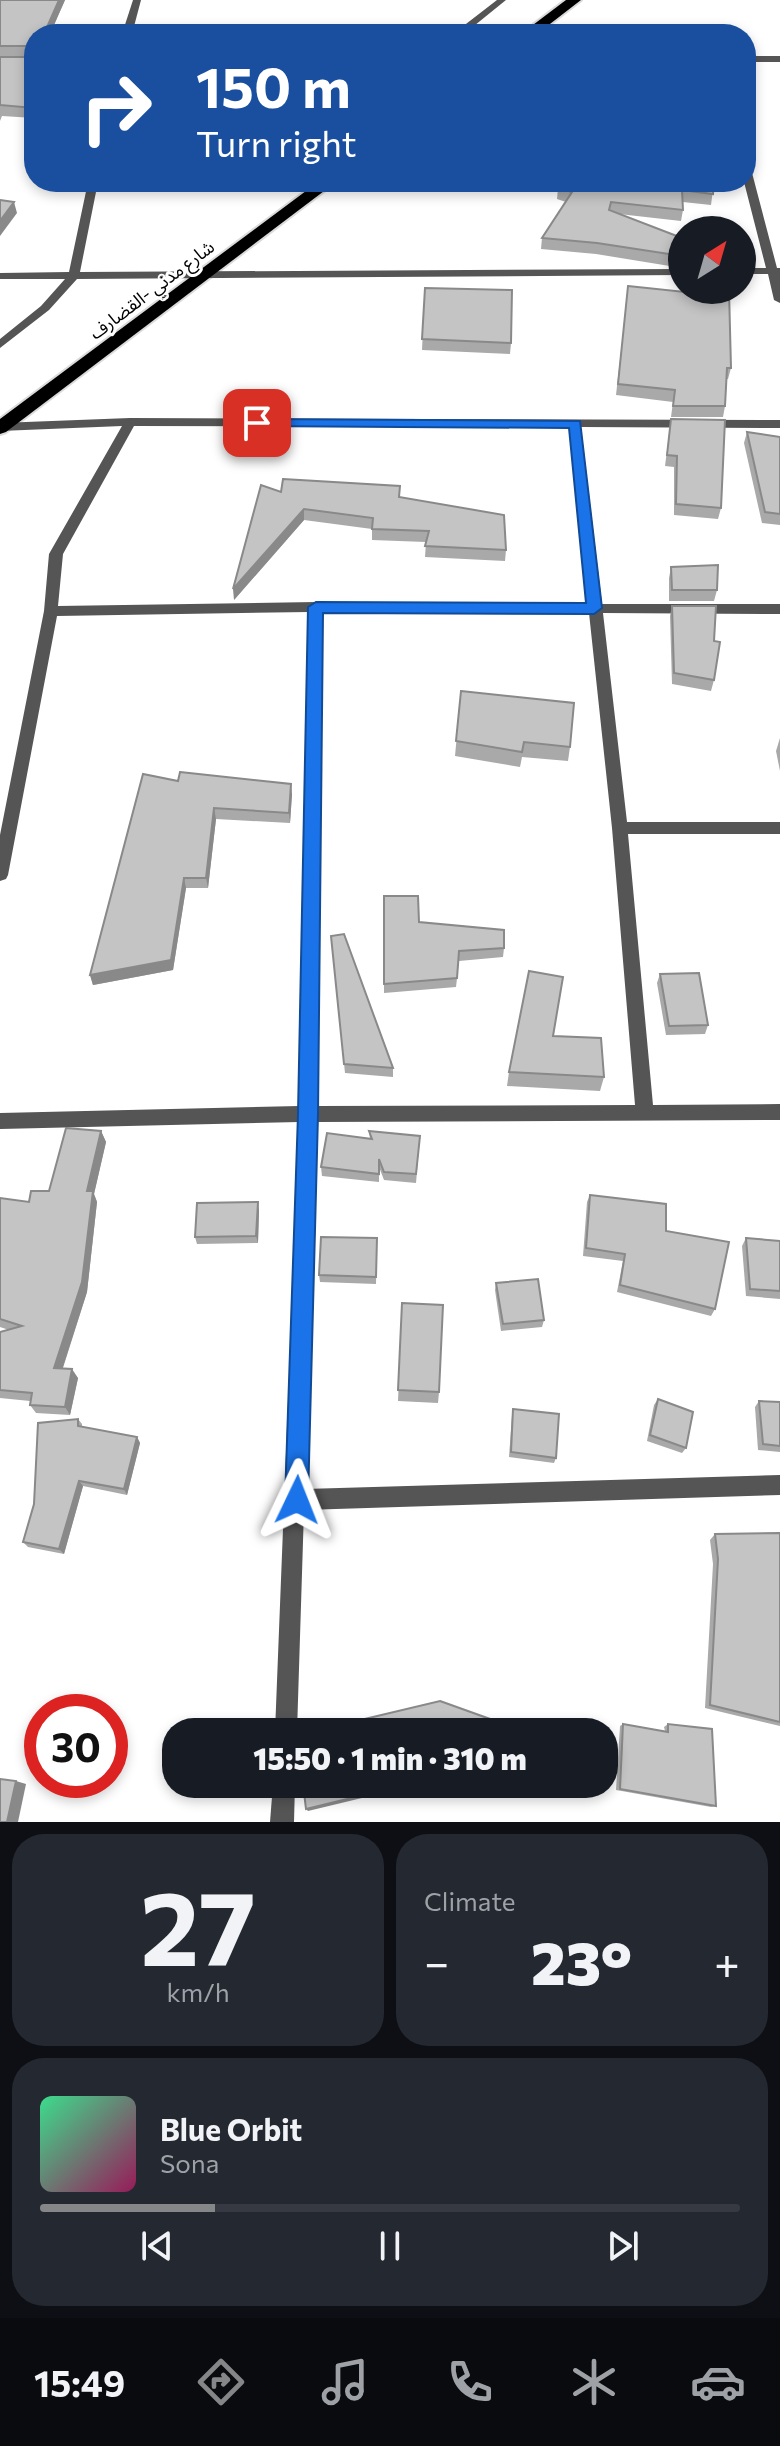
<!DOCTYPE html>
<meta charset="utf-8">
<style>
:root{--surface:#171b24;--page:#242831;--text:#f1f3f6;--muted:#9ea1a6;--line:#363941;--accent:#858687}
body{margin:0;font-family:Commissioner,"Noto Sans Arabic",sans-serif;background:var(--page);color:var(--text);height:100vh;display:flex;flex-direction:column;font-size:30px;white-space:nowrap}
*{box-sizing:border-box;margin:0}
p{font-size:26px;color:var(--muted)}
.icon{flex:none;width:44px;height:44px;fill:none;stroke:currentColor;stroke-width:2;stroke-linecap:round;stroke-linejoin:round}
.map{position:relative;height:1822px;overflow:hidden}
.panel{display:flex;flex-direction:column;gap:12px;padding:12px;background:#0d0f14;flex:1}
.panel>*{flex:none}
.top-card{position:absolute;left:24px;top:24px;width:732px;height:168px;border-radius:32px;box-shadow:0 4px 12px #0003;background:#1a4fa0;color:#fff;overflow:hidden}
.needle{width:52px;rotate:37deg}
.tools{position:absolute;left:668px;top:216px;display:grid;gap:16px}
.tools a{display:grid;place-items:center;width:88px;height:88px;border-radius:50%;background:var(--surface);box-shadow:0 4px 12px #0003;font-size:40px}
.speed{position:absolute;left:24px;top:1694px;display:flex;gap:16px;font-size:40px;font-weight:700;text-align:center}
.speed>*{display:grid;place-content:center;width:104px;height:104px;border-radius:50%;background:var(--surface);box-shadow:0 4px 12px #0003;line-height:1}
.speed .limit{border:12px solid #d22;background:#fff;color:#111}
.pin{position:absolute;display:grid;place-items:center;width:68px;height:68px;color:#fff;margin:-34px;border-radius:16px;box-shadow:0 4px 12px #0006}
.me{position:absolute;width:88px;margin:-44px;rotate:2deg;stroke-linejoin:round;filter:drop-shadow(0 0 6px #0008)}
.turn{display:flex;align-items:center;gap:28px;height:168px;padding:0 40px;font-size:36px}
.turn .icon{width:104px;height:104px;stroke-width:2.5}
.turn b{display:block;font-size:56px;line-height:68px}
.big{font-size:60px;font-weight:800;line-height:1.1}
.panel .tile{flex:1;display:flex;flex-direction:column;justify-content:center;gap:12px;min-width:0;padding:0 28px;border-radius:32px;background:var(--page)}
.panel .dial{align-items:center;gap:0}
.dial b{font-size:104px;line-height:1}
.song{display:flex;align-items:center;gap:24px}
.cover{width:96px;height:96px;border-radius:12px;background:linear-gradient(135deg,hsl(150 70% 55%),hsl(330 70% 35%))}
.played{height:8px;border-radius:4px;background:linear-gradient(90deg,var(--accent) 25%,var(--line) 25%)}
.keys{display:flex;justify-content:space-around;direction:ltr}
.heat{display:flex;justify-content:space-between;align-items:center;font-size:44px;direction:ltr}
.panel .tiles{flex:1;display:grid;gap:12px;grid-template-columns:1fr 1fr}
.tile:last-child{grid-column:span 2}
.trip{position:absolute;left:162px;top:1718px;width:456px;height:80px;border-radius:32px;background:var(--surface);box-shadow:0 4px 12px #0003;font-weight:800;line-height:80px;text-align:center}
.menu{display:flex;height:128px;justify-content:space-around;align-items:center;background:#090b0e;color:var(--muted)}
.menu .icon{width:56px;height:56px}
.menu .current{color:var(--accent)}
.menu b{font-size:36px;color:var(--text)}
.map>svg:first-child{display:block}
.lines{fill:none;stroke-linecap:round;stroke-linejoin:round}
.highway-casing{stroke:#dbdbdb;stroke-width:4}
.street{fill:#555;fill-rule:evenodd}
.highway{fill:#000;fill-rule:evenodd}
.wall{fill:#a9a9a9}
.shaded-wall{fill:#898989}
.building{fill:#c4c4c4;stroke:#898989;stroke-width:2}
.route{fill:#1a73e8;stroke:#114b97;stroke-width:2}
.labels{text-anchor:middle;stroke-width:6;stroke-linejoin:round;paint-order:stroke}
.far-street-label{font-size:18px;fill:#000;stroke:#fff}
</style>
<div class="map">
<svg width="780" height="1822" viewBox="0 0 780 1822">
<rect width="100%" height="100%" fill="#fff"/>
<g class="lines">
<g class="highway-casing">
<g id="highway">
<path d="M566,0h15l-44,34h-16z"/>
<path d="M318,182h18l-330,250 -6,2v-15z"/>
</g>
</g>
<g class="street">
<path d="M133,0h8l-9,34h-10z"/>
<path d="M497,0h9l-42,34h-11z"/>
<rect x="746" y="56" width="34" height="6"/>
<path d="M746,166l5,3 26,99h3v35l-6,-3 -6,-26h-26v-6h24l-22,-86z"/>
<path d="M88,182h10l-18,90 602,-3v6l-605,4 -28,31 -49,38v-9l41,-33 24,-27h-65v-6l69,-1z"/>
<path d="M130,418l650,2v8l-199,-1 21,177h178v10l-177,-1 24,209h153v12h-152l25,271 127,-1v16l-463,2 -12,367 475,-14v20l-476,15 -7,222h-22l24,-610 -299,7v-16l299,-7 10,-494 -252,4 -49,259 -2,4 -6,2v-46l44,-224 5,-57 73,-128 -122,5v-8zM134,426l435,1 19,176 -272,-1 -258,4 5,-52zM323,612l266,1 23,215 23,277 -318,1z"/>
<path d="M273,1784h22l-1,38h-24z"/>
</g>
<use href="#highway" class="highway"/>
</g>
<g class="wall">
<path d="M0,0h65l-15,34 -16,22h-34z"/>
<path d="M0,57h34v61l-32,-2 -2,5z"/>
<path d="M714,182l-3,23 -28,-3v8l-2,11 -62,-7 63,24v30l-86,-14 -55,-5 1,-11 24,-36 -9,-3 1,-11z"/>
<path d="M425,288l86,55 -1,11 -88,-4z"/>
<path d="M627,297l104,71 -3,11h-1l-2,27 -2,11h-52l2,-15 -57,-7z"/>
<path d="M671,419l50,89 -3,11 -44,-4v-48l-9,-1z"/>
<path d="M747,432l33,5v88l-18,-2 -18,-80z"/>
<path d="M281,492l119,5 106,53 -1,11 -80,-4 1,-15 -54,-2v-11l-68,-9 -70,80z"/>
<path d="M671,567l46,23 -3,11h-45v-23z"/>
<path d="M672,606l42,74 -3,11 -39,-7 -2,-68z"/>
<path d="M461,691l109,56 -2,14 -46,-4 -2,10 -65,-11z"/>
<path d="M780,738v33l-4,-20z"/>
<path d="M178,781l114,13 -2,29 -74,-4 -8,69h-22l-13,82 -80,15 -3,-10z"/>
<path d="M384,896l35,26 85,26 -1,9 -44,4 -3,26 -72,6z"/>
<path d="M331,936l62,132v9l-48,-4z"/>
<path d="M660,974l48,51 -3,9 -39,1 -9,-52z"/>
<path d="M553,1036l51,41 -4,14 -93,-5 2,-14z"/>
<path d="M101,1131l5,11 -12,52 3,8 -10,90 -24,76 15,10 -8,37 -34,-2 -6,-8v-4l-30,-3v-66l9,-2 -9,-3v-129l29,4 20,-11z"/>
<path d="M369,1131l51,5 -4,47 -32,-3 -5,-13v15l-57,-6 -1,-9 49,-28z"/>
<path d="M590,1195l76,36 49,78 -4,7 -94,-24 6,-31 -40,-5 4,-54z"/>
<path d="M259,1210l-1,33 -61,1 -2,-7z"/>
<path d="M377,1238l-1,46 -56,-2 -1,-7z"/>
<path d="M746,1238l34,3v58l-34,-3 -4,-50z"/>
<path d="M496,1283l48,37 -2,7 -41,4 -6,-41z"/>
<path d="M402,1303l37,89 -1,11 -40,-2z"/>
<path d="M658,1399l28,49 -4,5 -35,-12 7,-36z"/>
<path d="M759,1401l21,1v50l-22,-2 -3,-43z"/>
<path d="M513,1409l43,49 -2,5 -45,-6 3,-42z"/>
<path d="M78,1419l4,5v3l55,10 3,6 -13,52 -44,-9 -19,68 -36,-7 -5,-5z"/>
<path d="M780,1533v193l-75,-18 8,-144 -3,-24 5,-6z"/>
<path d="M623,1724l42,7 -1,-4 4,-3 48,82 -5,1 -95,-17 4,-64z"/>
</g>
<g class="shaded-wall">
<path d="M59,0h6l-15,34h-6z"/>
<path d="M14,202l3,11 -17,23v-15z"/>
<path d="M304,509v11l-70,80 -1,-11z"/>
<path d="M291,784l1,10 -2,29 -1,-10z"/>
<path d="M214,808l2,11 -8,69 -2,-10z"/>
<path d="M184,878l2,10 -13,82 -80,15 -3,-10z"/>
<path d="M101,1131l5,11 -12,52 3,8 -10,90 -27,84 -6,-8 33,-177z"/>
<path d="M258,1202l1,8 -1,33 -2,-7z"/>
<path d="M72,1369l6,9 -8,37 -5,-8z"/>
<path d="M137,1437l3,6 -13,52 -3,-6z"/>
<path d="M79,1481l4,5 -19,68 -5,-5z"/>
<path d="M16,1781l10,3 -8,38h-11z"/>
<path d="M409,1784h11l-112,27 -2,-2z"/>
</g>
<g class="building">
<path d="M0,0h59l-15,34h-10v22l-2,-10h-32z"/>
<path d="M0,57h34v51l-34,-3z"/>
<path d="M561,182h153l-1,12 -31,-4 1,20 -72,-8 -2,8 73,28v18l-85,-13 -55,-5 30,-46 -14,-4z"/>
<path d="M0,200l14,2 -14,19z"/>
<path d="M628,286l66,7v-3h35l2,78h-4l-2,38h-52l2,-16 -57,-6z"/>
<path d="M425,288l87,2 -1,53 -89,-4z"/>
<path d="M671,419l54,1 -4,88 -45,-4 1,-48 -10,-1z"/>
<path d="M747,432l33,5v77l-15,-2z"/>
<path d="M283,479l117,7 -1,11 105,18 2,35 -81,-4 4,-15 -57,-2 1,-11 -69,-9 -71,80 28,-104 20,7z"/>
<path d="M718,565l-1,25h-45l-1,-23z"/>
<path d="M672,606h44l-2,35 6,1 -6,38 -40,-7z"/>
<path d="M461,691l113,12 -4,44 -46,-5 -2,10 -66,-11z"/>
<path d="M180,772l111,12 -2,29 -75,-5 -8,70h-22l-13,82 -81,15 53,-201 35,7z"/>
<path d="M384,896h34l1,26 85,8v18l-45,3 -2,27 -73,6z"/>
<path d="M344,934l49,134 -49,-4 -13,-128z"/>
<path d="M529,971l34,6 -10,59 48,2 3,39 -95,-5z"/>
<path d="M699,973l9,52 -39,1 -9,-52z"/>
<path d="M66,1128l35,3 -14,60h6l-11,91 -28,86 18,1 -7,38 -35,-2 2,-12 -32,-3v-58l22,-6 -22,-7v-121l29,4 2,-11h18z"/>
<path d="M369,1131l51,5 -4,38 -32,-2 -5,-13v15l-58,-7 6,-34 45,6z"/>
<path d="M590,1195l76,9v27l63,11 -14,67 -95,-24 5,-31 -39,-6z"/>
<path d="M258,1202l-2,34 -61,1 2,-34z"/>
<path d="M321,1237l56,1 -1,39 -57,-2z"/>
<path d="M746,1238l34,3v50l-30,-2z"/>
<path d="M538,1279l6,41 -41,4 -7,-41z"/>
<path d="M402,1303l41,2 -4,87 -41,-2z"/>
<path d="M658,1399l35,13 -7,36 -36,-13z"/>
<path d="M759,1401l21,1v44l-17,-2z"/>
<path d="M513,1409l46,5 -3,44 -45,-6z"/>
<path d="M78,1419v7l59,11 -13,52 -45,-8 -20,68 -36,-7 11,-38 4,-81z"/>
<path d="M780,1533v189l-70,-17 8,-146 -3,-25z"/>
<path d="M440,1701l64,23 -2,8h-192z"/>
<path d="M623,1724l45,8v-8l44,5 4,77 -96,-17z"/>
<path d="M0,1779l16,2 -9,41h-7z"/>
<path d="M303,1784h106l-103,25z"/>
</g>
<path class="route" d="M257,419l323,2 22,187 -8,6 -271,-1 -5,501 -10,386 -3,9 -8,3 -9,-3 -3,-9 13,-386 10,-507 8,-5 270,1 -17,-175 -317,-2v-6z"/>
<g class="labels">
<g class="far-street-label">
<text transform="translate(152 290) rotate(-37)" y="6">شارع مدني -القضارف</text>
</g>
</g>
</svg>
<div class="tools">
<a><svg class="needle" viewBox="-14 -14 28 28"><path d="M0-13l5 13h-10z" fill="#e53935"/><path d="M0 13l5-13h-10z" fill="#9ea1a6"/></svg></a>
</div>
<div class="speed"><div class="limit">30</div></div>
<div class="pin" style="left:257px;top:423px;background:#d93025"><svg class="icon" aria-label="arrive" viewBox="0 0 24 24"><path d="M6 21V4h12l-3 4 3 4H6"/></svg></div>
<svg class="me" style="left:297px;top:1500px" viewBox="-20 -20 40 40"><path d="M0-17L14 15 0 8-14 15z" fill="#1a73e8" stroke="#fff" stroke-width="4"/></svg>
<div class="trip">15:50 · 1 min · 310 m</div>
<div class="top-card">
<div class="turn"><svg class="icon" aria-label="right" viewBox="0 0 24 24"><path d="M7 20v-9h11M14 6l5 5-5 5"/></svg><div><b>150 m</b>Turn right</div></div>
</div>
</div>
<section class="panel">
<div class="tiles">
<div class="tile dial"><b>27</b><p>km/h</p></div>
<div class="tile"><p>Climate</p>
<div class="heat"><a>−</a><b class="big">23°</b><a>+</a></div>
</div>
<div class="tile">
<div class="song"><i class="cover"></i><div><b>Blue Orbit</b><p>Sona</p></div></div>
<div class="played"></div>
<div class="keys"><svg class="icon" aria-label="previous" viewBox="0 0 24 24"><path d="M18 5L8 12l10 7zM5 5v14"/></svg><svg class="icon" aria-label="pause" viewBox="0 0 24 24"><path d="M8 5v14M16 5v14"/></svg><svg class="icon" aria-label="next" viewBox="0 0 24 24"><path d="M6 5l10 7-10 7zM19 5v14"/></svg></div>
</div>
</div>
</section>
<nav class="menu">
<b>15:49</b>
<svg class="icon current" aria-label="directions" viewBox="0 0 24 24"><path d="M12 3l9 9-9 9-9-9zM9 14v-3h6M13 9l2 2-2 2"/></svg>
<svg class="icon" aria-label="music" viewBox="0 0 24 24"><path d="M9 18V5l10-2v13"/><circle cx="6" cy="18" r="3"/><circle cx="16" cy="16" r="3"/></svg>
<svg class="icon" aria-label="phone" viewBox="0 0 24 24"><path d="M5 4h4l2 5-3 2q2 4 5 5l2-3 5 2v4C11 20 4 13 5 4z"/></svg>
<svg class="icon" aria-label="climate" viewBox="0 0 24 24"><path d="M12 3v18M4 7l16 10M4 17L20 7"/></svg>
<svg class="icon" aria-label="car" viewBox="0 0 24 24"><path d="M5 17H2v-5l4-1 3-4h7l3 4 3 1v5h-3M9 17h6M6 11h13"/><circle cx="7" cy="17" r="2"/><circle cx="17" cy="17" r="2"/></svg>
</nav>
